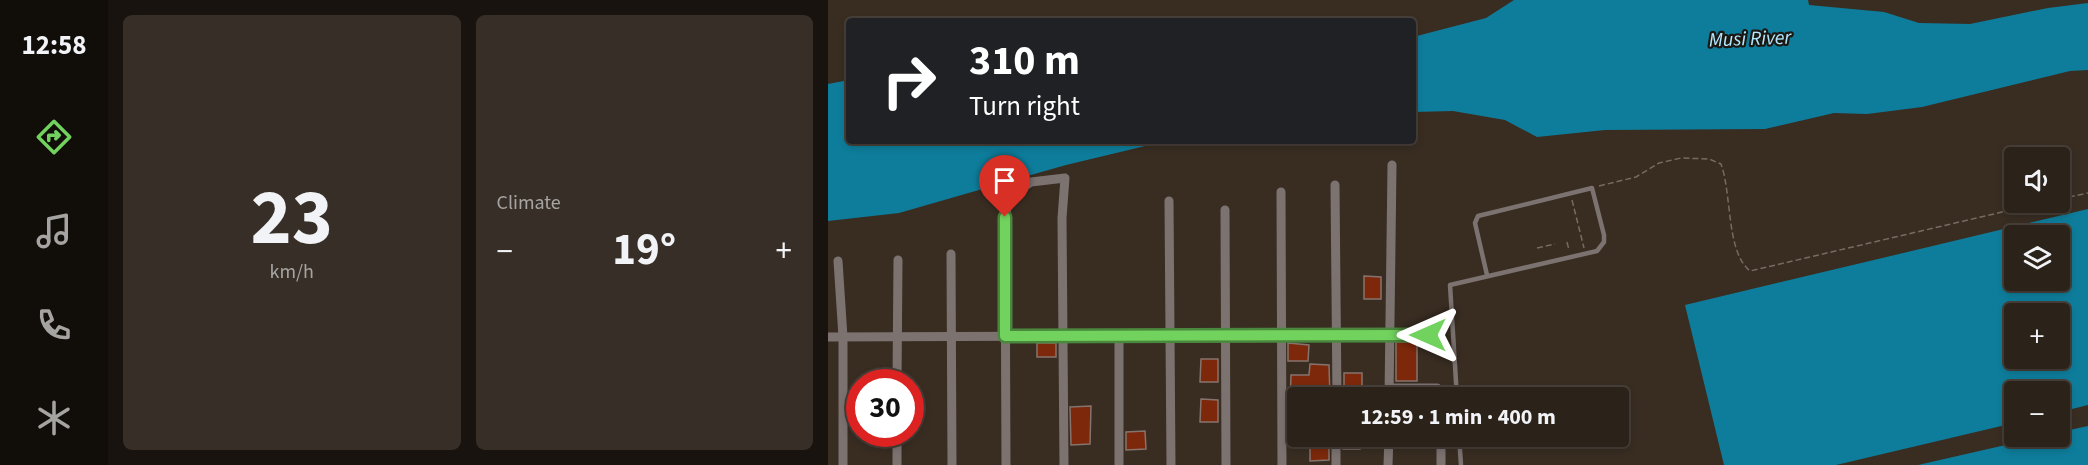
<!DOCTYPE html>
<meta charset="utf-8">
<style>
:root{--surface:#2b221a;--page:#372f27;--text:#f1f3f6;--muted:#a6a4a2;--line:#473f39;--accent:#72d25e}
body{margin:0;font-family:"Source Sans 3",sans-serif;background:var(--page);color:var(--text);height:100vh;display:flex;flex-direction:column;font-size:22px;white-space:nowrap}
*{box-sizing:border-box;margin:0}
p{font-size:20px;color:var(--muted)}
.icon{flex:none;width:33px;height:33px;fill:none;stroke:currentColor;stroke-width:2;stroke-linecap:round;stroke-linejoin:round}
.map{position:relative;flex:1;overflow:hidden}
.sheet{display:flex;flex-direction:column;gap:15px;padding:15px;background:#18130e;width:720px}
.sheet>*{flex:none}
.guide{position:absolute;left:18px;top:18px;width:570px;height:126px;border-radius:6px;box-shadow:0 3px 9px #0003,0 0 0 2px var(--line);background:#202124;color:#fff;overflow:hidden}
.buttons{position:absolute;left:1176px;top:147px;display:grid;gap:12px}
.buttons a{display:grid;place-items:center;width:66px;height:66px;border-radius:6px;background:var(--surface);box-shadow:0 3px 9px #0003,0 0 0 2px var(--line);font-size:30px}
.speed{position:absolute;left:18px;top:369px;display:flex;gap:12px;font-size:30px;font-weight:700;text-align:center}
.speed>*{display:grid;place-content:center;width:78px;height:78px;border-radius:50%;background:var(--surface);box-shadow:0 3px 9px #0003,0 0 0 2px var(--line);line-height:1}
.speed .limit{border:9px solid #d22;background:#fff;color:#111}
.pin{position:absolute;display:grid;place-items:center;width:51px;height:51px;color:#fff;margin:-62px -26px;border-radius:50% 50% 50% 0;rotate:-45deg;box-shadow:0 0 6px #0007}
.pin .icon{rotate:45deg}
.me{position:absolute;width:66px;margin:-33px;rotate:270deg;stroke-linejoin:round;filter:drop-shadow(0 0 4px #0008)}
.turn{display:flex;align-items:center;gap:21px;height:126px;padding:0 24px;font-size:27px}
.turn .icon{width:78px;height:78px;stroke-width:2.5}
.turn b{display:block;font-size:42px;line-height:51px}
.big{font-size:45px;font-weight:700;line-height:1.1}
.sheet .widget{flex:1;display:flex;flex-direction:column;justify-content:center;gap:9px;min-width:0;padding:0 21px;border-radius:9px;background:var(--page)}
.sheet .dial{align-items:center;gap:0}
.dial b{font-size:78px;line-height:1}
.heat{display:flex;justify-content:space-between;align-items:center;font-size:33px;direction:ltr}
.sheet .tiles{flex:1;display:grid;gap:15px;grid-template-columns:repeat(2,1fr)}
.trip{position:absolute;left:459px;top:387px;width:342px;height:60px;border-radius:6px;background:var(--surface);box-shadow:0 3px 9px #0003,0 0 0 2px var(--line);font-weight:700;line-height:60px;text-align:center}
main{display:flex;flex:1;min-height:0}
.dock{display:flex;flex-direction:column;width:108px;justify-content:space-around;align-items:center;background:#110e0a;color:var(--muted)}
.dock .icon{width:42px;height:42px}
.dock .on{color:var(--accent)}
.dock b{font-size:27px;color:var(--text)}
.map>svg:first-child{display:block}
.water{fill:#0e7d9b;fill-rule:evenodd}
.building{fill:#7d280b;stroke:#86736d;stroke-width:1.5}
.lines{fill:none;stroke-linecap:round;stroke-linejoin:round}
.path{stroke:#756b61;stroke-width:1.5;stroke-dasharray:6 3;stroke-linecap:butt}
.lane{stroke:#7c7371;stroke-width:4.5}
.street{stroke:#7c7371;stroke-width:9}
.route-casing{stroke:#4a883d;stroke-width:15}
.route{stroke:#72d25e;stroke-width:10}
.labels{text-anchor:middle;stroke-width:4.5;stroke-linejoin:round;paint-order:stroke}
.water-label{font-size:20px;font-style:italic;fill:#b3e9fd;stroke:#1c1712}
</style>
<main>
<nav class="dock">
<b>12:58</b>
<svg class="icon on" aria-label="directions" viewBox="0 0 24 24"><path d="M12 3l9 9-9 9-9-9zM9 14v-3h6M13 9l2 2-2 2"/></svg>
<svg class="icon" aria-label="music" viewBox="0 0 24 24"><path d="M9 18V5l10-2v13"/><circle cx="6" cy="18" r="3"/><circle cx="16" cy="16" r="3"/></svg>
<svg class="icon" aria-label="phone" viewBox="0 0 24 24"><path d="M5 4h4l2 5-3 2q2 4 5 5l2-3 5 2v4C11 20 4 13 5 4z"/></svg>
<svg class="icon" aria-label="climate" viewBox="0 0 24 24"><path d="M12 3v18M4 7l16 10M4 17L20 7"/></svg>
</nav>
<section class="sheet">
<div class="tiles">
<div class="widget dial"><b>23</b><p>km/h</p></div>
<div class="widget"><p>Climate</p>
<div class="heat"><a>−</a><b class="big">19°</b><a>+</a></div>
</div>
</div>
</section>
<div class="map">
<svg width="1260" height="465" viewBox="0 0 1260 465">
<rect width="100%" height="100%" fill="#392d22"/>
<g class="water">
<path d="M686,0h294l1,5 75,7 35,11 51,1 78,-16 40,-5v67l-18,1 -148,36 -55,7 -33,-1 -69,16 -160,1 -68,7 -32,-17 -52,-9 -40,1v-75l73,-19z"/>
<path d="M21,80v61h317l-100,24 -167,48 -71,8v-137z"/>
<path d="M1260,209v196l-28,7v-20h-46v31l-178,42h-112l-39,-160zM1186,236h46v44h-46zM1186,314h46v44h-46z"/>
<path d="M1260,426v39h-170l123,-28 19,-1v-4z"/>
</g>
<g class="building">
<path d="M536,276l17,1v22h-17z"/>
<rect x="568" y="342" width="21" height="39"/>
<rect x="209" y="343" width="19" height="14"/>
<path d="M460,343l21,2 -1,16h-20z"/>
<path d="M373,359h17v23h-18z"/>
<path d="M482,364l19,1 1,33h-32v38l-9,-1 2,-60h18z"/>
<rect x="516" y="373" width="18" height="18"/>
<path d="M373,399l17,1v22h-18z"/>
<path d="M263,406l-1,38 -19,1 -1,-38z"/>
<path d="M317,431l1,18 -20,1v-18z"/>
<path d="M482,436h19v24l-19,1z"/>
<path d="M515,437l18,1 -1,11h-17z"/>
</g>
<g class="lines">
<g class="path">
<path d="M771,186l37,-9 23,-14 22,-5 28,1 12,5c11,30 5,88 29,107l295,-69"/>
<path d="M1232,199l28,-6"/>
<path d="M744,200l12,48"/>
<path d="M739,242l2,8"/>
<path d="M709,248l18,-4"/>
</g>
<g class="lane">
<path d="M629,398l-7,-113 147,-34 7,-9v-7l-12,-47 -114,28 -3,7 12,52"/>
<path d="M631,436l2,29"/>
</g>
<g class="street">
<path d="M507,185l2,213"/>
<path d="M453,192l1,273"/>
<path d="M341,201l2,264"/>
<path d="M397,210l1,255"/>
<path d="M123,254l1,211"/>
<path d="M10,261l5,76v128"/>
<path d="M291,336v129"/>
<path d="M0,337l600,-2"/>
<path d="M69,382l1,-122"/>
<path d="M561,388h48l3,10"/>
<path d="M561,398l3,-233"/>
<path d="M613,436v29"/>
<path d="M69,465v-31"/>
<path d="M178,465l-1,-248 5,-21 21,-14 34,-4 -3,40 2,247"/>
<path d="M508,465v-29"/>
<path d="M560,465l1,-29"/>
</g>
</g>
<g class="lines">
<g class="route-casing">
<path id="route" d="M177,217v119l423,-1"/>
</g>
<use href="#route" class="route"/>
</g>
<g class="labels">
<g class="water-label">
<text transform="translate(922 38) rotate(-2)" y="7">Musi River</text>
</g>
</g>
</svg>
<div class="buttons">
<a><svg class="icon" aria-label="sound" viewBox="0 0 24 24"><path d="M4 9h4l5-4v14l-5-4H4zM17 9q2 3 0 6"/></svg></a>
<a><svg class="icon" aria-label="layers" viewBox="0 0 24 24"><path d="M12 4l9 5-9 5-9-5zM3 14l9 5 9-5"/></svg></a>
<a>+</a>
<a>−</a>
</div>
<div class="speed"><div class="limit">30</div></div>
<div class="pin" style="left:177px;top:217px;background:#d93025"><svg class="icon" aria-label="arrive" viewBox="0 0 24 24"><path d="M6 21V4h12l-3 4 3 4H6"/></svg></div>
<svg class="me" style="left:600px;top:335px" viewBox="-20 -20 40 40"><path d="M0-17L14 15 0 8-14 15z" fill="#72d25e" stroke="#fff" stroke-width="4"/></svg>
<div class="trip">12:59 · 1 min · 400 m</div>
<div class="guide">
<div class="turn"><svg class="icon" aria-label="right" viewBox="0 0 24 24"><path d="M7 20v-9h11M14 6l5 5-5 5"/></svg><div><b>310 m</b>Turn right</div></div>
</div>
</div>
</main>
